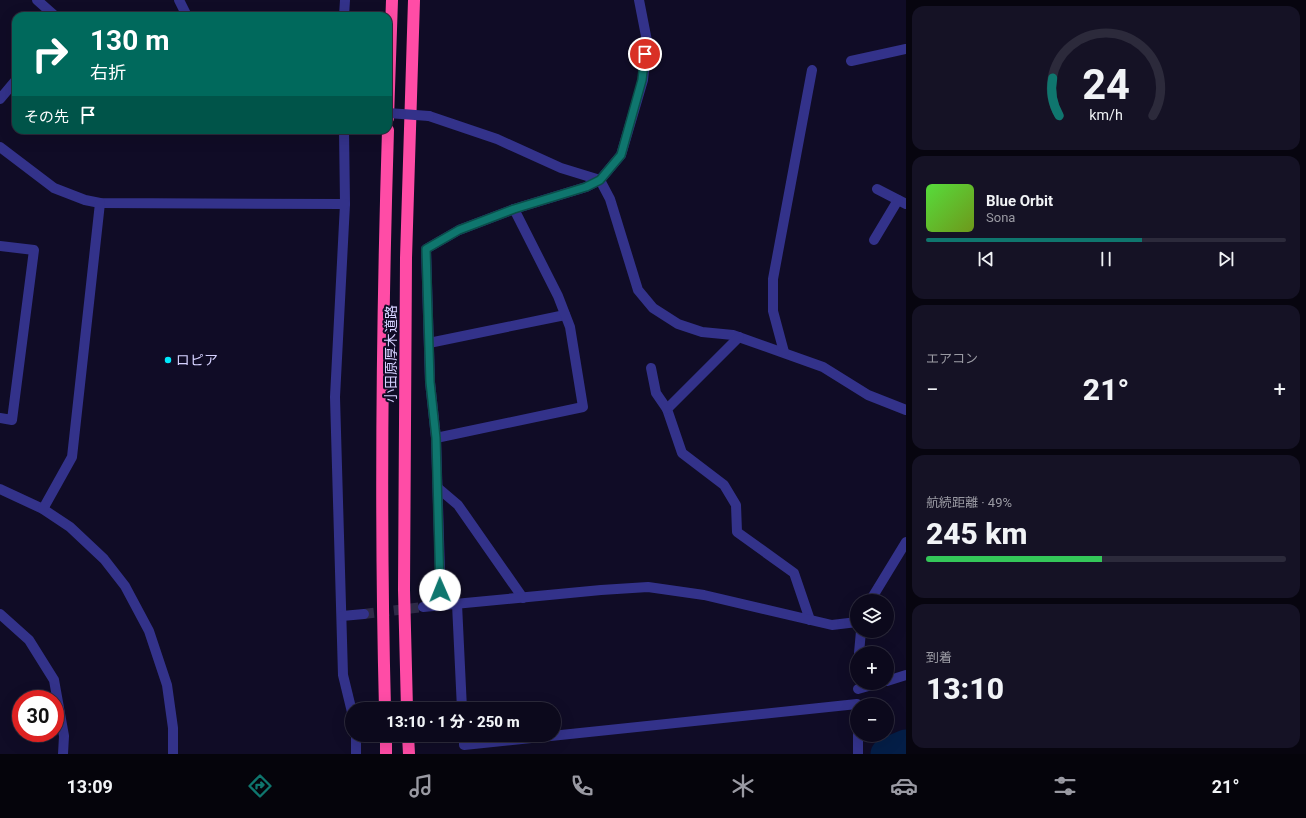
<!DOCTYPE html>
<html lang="ja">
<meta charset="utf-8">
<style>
:root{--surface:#0c091c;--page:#151225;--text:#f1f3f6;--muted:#9a9aa3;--line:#2c2a3b;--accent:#0f766e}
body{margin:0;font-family:Roboto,"Noto Sans JP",sans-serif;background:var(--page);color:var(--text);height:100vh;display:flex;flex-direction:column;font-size:15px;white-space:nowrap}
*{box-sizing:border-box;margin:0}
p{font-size:13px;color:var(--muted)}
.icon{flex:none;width:22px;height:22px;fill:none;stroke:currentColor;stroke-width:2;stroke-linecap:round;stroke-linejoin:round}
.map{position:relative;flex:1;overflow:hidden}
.drawer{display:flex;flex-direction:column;gap:6px;padding:6px;background:#07050f;width:400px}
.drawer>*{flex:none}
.banner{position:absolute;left:12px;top:12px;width:380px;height:122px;border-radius:12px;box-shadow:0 4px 16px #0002,0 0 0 1px var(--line);background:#00695c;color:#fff;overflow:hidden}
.buttons{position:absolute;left:850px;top:594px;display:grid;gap:8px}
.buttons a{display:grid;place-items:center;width:44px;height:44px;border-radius:50%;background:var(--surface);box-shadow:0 4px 16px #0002,0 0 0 1px var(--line);font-size:20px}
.speed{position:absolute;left:12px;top:690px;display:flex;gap:8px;font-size:20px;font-weight:700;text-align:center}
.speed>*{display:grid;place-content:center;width:52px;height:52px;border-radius:50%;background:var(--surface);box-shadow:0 4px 16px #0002,0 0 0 1px var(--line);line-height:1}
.speed .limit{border:6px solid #d22;background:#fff;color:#111}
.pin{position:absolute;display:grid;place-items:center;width:34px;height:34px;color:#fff;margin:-17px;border:2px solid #fff;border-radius:50%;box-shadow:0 1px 4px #0007}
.me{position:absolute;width:44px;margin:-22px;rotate:359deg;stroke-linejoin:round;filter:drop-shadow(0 0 3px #0008)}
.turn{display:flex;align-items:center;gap:14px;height:84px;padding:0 12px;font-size:18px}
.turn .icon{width:52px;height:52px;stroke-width:2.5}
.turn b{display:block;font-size:28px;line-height:34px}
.then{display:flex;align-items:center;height:38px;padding:0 12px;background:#0003;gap:8px;font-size:15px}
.big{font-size:30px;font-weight:800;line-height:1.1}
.drawer .tile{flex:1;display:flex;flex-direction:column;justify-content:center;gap:6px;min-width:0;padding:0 14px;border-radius:12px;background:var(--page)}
.drawer .dial{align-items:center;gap:0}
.dial svg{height:104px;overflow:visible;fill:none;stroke:var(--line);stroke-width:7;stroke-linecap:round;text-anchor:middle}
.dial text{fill:var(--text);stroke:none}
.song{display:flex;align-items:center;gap:12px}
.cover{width:48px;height:48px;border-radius:6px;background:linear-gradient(135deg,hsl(110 70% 55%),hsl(80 70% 35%))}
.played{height:4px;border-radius:2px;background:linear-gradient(90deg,var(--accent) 60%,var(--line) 60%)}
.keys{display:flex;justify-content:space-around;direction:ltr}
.heat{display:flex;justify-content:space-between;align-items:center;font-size:22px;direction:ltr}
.charge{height:6px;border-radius:3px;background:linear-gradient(90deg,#34c759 49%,var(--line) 0)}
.trip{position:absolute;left:345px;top:702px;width:216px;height:40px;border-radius:20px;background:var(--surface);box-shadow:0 4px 16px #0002,0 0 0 1px var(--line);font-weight:800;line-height:40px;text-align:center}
.dock{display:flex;height:64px;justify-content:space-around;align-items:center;background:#05040b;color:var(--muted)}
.dock .icon{width:28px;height:28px}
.dock .active{color:var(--accent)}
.dock b{font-size:18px;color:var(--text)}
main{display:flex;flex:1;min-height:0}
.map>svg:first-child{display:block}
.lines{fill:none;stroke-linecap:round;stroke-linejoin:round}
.river{stroke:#041e47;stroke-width:33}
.minor-tunnel{stroke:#2e2a47;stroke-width:10;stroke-dasharray:10 5;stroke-linecap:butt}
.minor{stroke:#33328a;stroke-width:10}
.highway{stroke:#ff4ca6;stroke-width:12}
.minor-bridge{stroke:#33328a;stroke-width:10}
.route-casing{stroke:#0a4d48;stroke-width:10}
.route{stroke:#0f766e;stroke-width:7}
.poi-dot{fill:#00e9fc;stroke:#100c26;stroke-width:1.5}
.labels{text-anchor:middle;stroke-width:4;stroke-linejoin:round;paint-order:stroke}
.street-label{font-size:14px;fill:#d5d1ff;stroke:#100c26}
.poi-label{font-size:14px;fill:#d5d1ff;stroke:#100c26;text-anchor:start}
</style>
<main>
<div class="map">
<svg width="906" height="754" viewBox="0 0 906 754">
<rect width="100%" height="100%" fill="#100c26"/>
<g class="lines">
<path class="river" d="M887,754l19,-8"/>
<path class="minor-tunnel" d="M364,614l59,-7"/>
<g class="minor">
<path d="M37,0l18,16"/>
<path d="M179,0l8,16"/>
<path d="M344,16l1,-16"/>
<path d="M851,61l55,-12"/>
<path d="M0,99l16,-19"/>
<path d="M429,116l68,23 64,29 39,12 10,19 28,91 15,18 25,16 24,8 31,3 90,32 45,28 38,15"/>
<path d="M344,130l1,74 -10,193 8,278 9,37"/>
<path d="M0,147l54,41 31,12 15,3 245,1"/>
<path d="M877,189l29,15"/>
<path d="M874,240l24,-40"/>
<path d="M0,246l34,4 -22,170 -12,-2"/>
<path d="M739,337l-72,72 15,44 42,32 12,20 1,27 57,41 16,47"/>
<path d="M429,343l136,-28"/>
<path d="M784,352l-11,-41v-32l39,-209"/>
<path d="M651,368l5,25 11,16"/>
<path d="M436,438l147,-31 -13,-80 -12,-31 -44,-87"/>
<path d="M438,488l20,17 65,93"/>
<path d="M0,489l43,20 27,18 34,32 21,27 24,45 18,54 6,43v26"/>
<path d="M43,509l29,-52 28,-254"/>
<path d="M870,601l36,-59"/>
<path d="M457,604l5,105"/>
<path d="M441,605l-5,-167 -6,-56 -4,-133 33,-19 55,-21 72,-22 14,-7 21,-25 22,-75 4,-39 -8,-41"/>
<path d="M423,607l178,-17 47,-3 56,8 128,30 25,-3"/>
<path d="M0,614l29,26 25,40 10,56 -1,18"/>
<path d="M342,616l22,-2"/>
<path d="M859,653l2,-22"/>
<path d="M887,681l19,-6"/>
<path d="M858,689l21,-6"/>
<path d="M464,735v10l393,-41"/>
<path d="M858,735v19"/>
<path d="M356,754v-19"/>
</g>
<g class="highway">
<path d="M388,118l4,-118"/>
<path d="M385,709c-5,-193 -3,-386 3,-579"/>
<path d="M407,709l-3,-119 2,-332 8,-258"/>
<path d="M386,735v19"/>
<path d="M408,735l1,19"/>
</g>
<path class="minor-bridge" d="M388,113l41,3"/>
</g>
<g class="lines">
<g class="route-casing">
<path id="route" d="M440,590l-4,-152 -6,-56 -4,-133 33,-19 55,-21 72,-22 14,-7 21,-25 21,-75 3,-26"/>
</g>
<use href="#route" class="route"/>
</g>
<circle class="poi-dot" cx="168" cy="360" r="4"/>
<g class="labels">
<g class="street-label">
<text transform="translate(391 354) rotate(-90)" y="5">小田原厚木道路</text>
</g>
<g class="poi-label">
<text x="176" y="365">ロピア</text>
</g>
</g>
</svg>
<div class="buttons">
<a><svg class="icon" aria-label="layers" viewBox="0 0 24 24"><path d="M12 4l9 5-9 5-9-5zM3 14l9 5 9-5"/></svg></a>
<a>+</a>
<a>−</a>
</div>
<div class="speed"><div class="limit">30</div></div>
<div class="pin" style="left:645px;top:54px;background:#d93025"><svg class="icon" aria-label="arrive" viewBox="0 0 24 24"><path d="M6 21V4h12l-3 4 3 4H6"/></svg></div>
<svg class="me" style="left:440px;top:590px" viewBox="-20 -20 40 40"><circle r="19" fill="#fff"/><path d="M0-13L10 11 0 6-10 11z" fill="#0f766e"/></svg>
<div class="trip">13:10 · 1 分 · 250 m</div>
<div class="banner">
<div class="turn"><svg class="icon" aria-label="right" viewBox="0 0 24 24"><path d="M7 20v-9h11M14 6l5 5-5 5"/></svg><div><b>130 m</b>右折</div></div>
<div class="then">その先<svg class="icon" aria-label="arrive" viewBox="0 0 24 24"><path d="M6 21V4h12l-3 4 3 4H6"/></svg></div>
</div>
</div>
<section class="drawer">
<div class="tile dial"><svg viewBox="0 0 100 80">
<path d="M14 69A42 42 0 1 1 86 69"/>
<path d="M14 69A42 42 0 0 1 9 40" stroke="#0f766e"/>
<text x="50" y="56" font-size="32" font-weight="700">24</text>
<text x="50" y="72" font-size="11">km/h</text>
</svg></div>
<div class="tile">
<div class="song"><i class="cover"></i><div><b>Blue Orbit</b><p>Sona</p></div></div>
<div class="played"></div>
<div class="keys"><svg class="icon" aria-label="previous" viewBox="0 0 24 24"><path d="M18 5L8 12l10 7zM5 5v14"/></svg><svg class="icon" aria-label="pause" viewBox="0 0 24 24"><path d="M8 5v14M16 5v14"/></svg><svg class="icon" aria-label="next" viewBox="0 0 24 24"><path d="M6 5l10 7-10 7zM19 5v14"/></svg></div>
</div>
<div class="tile"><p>エアコン</p>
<div class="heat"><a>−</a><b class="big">21°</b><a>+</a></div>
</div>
<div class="tile"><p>航続距離 · 49%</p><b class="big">245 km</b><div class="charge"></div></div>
<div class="tile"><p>到着</p><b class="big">13:10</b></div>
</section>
</main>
<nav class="dock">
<b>13:09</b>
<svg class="icon active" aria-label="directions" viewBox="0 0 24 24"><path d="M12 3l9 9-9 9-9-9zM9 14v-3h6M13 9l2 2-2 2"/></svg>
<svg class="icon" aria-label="music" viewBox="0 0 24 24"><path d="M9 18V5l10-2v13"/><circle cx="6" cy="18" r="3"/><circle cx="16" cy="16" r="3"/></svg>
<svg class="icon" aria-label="phone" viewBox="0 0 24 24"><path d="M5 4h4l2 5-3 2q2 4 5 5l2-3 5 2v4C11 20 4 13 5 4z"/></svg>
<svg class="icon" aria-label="climate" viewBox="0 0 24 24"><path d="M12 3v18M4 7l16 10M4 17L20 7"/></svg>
<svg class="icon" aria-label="car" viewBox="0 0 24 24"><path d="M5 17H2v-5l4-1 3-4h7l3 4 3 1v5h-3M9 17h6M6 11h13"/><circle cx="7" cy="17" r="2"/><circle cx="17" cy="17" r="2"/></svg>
<svg class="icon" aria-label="filters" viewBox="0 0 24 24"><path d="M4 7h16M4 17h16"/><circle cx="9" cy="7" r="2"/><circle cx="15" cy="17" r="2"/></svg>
<b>21°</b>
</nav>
